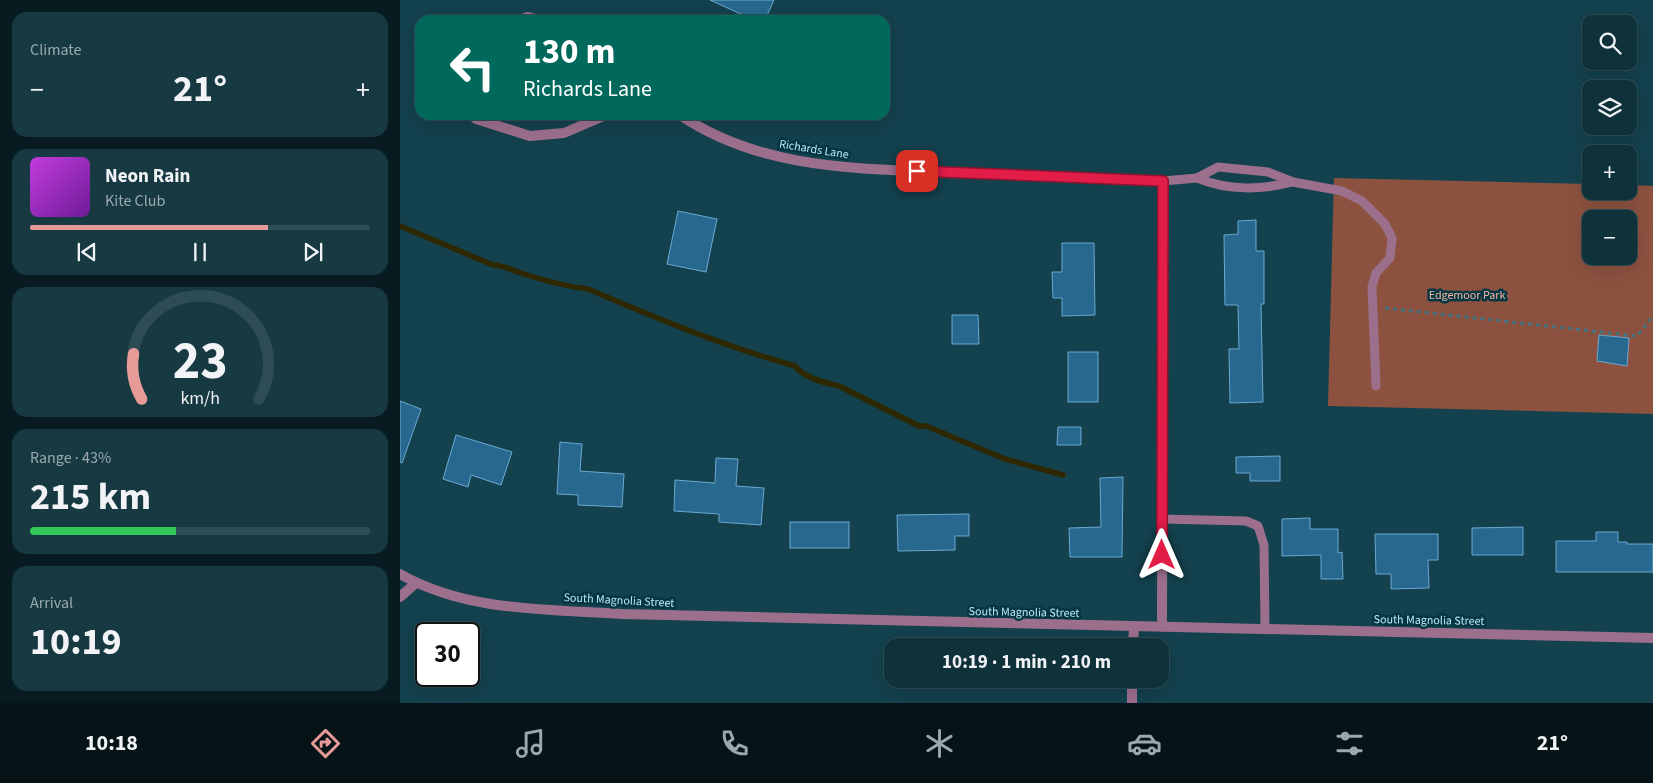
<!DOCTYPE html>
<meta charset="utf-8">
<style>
:root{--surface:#0e313a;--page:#173942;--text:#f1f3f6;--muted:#9ba9af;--line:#2e4c54;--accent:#e69b98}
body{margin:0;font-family:"Source Sans 3",sans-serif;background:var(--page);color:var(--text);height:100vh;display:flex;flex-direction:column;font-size:19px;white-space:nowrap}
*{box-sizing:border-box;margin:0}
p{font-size:16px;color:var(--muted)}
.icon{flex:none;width:28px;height:28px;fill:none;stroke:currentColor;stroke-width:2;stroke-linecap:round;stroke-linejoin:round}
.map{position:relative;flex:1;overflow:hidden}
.side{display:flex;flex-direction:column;gap:12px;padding:12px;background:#081b20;width:400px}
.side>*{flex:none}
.guide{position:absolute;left:15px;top:15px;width:475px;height:105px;border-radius:15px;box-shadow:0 5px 20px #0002,0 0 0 1px var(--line);background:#00695c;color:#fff;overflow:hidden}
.tools{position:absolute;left:1182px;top:15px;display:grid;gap:10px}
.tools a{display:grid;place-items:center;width:55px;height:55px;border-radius:10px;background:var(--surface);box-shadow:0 5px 20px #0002,0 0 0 1px var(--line);font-size:25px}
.speed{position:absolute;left:15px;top:622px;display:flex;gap:10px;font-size:25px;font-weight:700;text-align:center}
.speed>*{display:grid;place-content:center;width:65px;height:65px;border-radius:50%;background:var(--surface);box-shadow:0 5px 20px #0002,0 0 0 1px var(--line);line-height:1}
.speed .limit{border:2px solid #111;border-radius:8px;background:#fff;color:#111}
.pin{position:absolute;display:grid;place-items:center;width:42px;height:42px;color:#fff;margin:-21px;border-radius:10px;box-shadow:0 2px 8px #0006}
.me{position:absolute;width:55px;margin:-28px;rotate:0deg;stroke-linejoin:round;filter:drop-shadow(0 0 4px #0008)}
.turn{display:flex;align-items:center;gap:18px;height:105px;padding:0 25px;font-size:22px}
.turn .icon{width:65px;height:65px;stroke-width:2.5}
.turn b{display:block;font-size:35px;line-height:42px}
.big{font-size:38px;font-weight:700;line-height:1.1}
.side .card{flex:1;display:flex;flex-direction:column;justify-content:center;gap:8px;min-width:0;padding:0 18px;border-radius:15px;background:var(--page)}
.side .dial{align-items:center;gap:0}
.dial svg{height:130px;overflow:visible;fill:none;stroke:var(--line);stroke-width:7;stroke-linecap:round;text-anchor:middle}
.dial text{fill:var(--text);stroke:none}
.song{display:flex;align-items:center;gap:15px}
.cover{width:60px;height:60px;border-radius:8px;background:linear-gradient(135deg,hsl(290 70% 55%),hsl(280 70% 35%))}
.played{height:5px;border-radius:2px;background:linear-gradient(90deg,var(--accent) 70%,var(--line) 70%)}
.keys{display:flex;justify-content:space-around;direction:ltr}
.heat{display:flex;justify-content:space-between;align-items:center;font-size:28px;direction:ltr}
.charge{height:8px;border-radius:4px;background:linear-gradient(90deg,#34c759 43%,var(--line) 0)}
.trip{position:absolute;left:484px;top:638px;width:285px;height:50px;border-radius:15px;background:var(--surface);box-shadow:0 5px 20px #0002,0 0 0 1px var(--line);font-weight:700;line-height:50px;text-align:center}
.tabs{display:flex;height:80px;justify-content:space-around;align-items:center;background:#061417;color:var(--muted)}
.tabs .icon{width:35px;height:35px}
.tabs .current{color:var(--accent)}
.tabs b{font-size:22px;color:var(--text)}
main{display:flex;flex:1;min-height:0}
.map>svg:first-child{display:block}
.green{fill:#8c523f;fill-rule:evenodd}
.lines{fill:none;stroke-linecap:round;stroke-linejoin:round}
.stream{stroke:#2e2700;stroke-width:5.5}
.building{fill:#29688e;stroke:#6ba9d3}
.path{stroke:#477380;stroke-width:3;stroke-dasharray:4 4;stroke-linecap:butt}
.service{stroke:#9c6f8d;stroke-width:9}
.minor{stroke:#9c6f8d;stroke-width:10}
.route-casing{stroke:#92132f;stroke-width:12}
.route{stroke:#e11d48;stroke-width:9}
.labels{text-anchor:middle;stroke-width:5;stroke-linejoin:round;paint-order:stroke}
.street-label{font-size:12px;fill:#bfe6f3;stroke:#053643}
.park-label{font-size:12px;fill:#f4b7a2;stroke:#053643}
</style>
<main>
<section class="side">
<div class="card"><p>Climate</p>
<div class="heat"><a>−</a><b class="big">21°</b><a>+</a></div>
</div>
<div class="card">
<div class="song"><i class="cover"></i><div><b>Neon Rain</b><p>Kite Club</p></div></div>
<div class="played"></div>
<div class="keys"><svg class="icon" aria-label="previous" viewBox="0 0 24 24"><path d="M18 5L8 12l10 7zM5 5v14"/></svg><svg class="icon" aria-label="pause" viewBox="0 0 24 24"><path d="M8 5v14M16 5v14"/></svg><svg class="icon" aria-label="next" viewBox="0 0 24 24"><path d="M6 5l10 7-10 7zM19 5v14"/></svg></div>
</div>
<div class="card dial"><svg viewBox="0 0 100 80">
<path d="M14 69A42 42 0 1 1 86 69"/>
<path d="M14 69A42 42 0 0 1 9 41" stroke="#e69b98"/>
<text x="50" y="56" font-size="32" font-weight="700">23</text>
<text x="50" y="72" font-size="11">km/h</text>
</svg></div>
<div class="card"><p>Range · 43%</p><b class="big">215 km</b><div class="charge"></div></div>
<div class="card"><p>Arrival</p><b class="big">10:19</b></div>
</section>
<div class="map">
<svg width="1253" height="703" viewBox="0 0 1253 703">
<rect width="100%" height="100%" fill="#13414d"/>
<path class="green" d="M934,178l257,6v7h38v-6l24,1v228l-325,-8zM1191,219h38v37h-38z"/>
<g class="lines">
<path class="stream" d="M0,226l93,39c9,0 14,3 22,6 23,8 49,15 73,18 68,29 135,57 207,77 9,12 30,17 44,20l80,40h7l79,33 58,16"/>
</g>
<g class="building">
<path d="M310,0h64l-9,20h-11z"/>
<path d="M278,211l39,8 -11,53 -39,-8z"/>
<path d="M856,220v31h8v53h-3l2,98 -33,1 -1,-54h10l-1,-44h-13l-1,-70 14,-1v-13z"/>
<path d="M662,243h32l1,72 -33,1v-18h-9l-1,-26h10z"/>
<path d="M552,315h26l1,29h-27z"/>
<path d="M1199,335l30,3 -2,28 -30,-5z"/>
<rect x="668" y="352" width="30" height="50"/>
<path d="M0,401l21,8 -19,54 -2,-1z"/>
<path d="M658,427h23v18h-24z"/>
<path d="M56,435l56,17 -11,33 -30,-10 -3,12 -25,-8z"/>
<path d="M160,442l22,2 -2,27 44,3 -2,33 -44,-2v-10l-21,-1z"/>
<path d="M880,456v25h-30v-8h-14v-16z"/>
<path d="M316,458l22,1 -2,27 28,2 -3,37 -42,-3v-8l-45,-3 1,-31 40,3z"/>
<path d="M723,477l-1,80h-52l-1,-29 32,-1 -1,-49z"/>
<path d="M569,514v22h-14v14l-57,1 -1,-36z"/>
<path d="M910,518v11h28v24l4,-1 1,27h-22v-24l-39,1v-37z"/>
<rect x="390" y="522" width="59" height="26"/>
<path d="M1123,527v28h-51v-27z"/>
<path d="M1196,532h22v10h9v2h26v28h-97v-31h40z"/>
<path d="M975,534h63v26h-10l1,28 -38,1v-15h-15z"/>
</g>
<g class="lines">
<path class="path" d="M985,308l252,28 16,-20"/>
<g class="service">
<path d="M797,178c32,13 63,12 96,4"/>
<path d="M763,181l34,-3 21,-11 50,5 25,10 49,9 20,10 23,23 7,14 -2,20 -14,15 -4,14 4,99"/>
<path d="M762,519l84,2 12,5 6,19 1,84"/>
</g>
<g class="minor">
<path d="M119,20l9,-3 12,3"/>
<path d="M72,115l4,4 54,17 34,-3 42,-18"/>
<path d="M280,115c85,57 184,53 282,58 67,3 134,5 201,8l-1,446"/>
<path d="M0,574c67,38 147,35 222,40l1031,24"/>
<path d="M0,597l16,-14"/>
<path d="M733,646l1,-19"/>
<path d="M732,703v-24"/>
</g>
</g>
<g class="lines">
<g class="route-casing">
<path id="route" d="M517,171l246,10 -1,374"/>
</g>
<use href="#route" class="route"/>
</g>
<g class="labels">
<g class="street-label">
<text transform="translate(414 149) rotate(9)" y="4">Richards Lane</text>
<text transform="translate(219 600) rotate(3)" y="4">South Magnolia Street</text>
<text transform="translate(624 612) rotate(1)" y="4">South Magnolia Street</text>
<text transform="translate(1029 620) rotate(1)" y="4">South Magnolia Street</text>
</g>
<g class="park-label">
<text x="1067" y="299">Edgemoor Park</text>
</g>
</g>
</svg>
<div class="tools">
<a><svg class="icon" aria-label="search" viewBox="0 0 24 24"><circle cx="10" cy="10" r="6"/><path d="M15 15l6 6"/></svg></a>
<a><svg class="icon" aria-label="layers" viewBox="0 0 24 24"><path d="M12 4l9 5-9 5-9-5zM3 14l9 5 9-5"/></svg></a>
<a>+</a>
<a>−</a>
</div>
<div class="speed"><div class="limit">30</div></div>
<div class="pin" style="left:517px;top:171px;background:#d93025"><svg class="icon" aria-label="arrive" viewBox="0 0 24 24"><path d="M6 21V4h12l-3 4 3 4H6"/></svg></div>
<svg class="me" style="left:762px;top:555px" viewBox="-20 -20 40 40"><path d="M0-17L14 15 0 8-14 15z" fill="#e11d48" stroke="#fff" stroke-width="4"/></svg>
<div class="trip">10:19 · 1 min · 210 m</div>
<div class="guide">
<div class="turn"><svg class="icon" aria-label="left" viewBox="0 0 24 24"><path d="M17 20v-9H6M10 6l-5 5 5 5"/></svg><div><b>130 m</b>Richards Lane</div></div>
</div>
</div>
</main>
<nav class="tabs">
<b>10:18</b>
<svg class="icon current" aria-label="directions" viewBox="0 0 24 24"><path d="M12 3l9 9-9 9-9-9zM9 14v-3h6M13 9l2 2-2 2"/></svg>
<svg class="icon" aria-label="music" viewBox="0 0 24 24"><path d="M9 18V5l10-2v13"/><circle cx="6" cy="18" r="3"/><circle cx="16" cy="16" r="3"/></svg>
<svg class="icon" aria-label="phone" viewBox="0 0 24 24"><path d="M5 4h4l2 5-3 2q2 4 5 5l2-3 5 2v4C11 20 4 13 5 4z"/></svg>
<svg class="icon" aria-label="climate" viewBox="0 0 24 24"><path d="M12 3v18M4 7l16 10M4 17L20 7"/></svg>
<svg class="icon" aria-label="car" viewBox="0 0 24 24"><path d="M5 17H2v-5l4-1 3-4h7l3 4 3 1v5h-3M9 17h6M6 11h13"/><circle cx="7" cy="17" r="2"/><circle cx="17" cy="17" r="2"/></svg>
<svg class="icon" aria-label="filters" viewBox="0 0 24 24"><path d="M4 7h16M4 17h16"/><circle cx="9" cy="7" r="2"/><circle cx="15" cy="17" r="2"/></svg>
<b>21°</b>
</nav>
